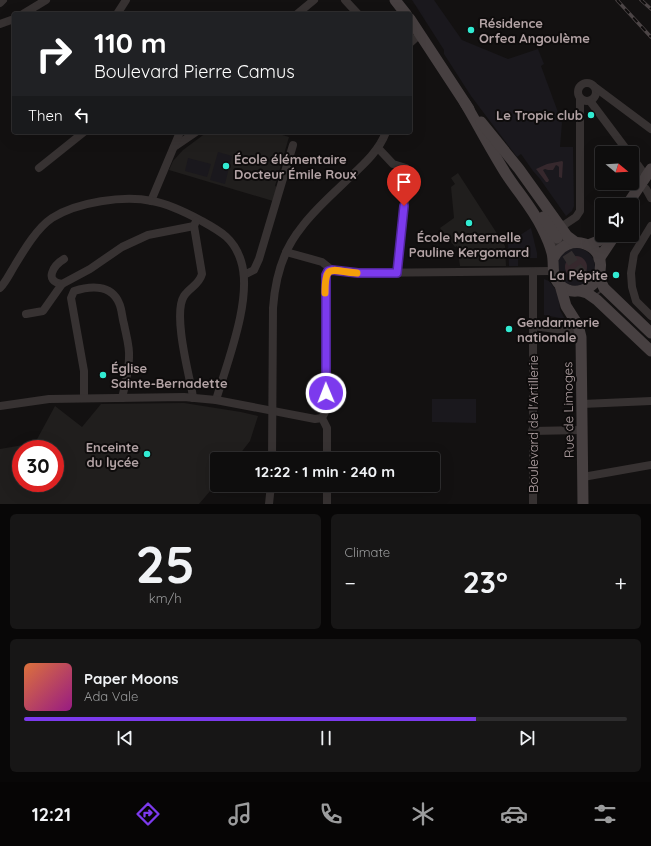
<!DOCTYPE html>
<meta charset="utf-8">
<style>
:root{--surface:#0e0d0d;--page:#171616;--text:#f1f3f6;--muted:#9b9c9d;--line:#2e2d2e;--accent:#7c3aed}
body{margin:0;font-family:Quicksand,sans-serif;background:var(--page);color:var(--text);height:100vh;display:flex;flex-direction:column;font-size:15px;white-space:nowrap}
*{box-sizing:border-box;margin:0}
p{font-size:13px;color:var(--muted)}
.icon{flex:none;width:22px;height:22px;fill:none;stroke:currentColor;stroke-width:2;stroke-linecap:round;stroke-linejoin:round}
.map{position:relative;height:504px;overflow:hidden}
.side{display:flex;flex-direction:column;gap:10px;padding:10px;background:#080707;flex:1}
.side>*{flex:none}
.hud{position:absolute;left:12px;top:12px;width:400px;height:122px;border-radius:4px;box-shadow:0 4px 16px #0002,0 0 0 1px var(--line);background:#202124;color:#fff;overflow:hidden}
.needle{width:26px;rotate:108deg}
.fabs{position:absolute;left:595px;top:146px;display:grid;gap:8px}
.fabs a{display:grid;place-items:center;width:44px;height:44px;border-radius:4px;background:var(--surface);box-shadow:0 4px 16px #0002,0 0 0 1px var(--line);font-size:20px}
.speed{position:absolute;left:12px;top:440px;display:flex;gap:8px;font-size:20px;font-weight:700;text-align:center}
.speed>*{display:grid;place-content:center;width:52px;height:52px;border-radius:50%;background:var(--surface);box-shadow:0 4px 16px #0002,0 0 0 1px var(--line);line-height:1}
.speed .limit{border:6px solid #d22;background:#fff;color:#111}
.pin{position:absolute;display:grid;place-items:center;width:34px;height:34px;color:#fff;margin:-41px -17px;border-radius:50% 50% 50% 0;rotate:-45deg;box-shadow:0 0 4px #0007}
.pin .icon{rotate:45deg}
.me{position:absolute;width:44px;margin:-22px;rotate:359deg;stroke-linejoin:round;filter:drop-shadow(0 0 3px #0008)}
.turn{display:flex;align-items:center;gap:14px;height:84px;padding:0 16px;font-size:18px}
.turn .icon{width:52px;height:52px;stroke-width:2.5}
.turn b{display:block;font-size:28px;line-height:34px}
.then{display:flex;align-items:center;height:38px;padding:0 16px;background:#0003;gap:8px;font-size:15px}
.big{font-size:30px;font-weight:700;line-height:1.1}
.side .card{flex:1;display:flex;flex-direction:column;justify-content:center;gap:6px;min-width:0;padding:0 14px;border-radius:6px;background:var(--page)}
.side .dial{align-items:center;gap:0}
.dial b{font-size:52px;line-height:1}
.song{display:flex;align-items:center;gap:12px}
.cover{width:48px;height:48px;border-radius:6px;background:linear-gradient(135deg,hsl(20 70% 55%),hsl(310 70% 35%))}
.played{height:4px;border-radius:2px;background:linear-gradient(90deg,var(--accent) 75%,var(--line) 75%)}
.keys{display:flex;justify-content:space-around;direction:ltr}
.heat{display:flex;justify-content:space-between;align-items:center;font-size:22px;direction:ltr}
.side .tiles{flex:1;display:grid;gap:10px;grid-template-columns:1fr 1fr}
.card:last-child{grid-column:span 2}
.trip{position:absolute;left:210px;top:452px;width:230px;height:40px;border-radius:4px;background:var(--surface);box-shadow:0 4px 16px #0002,0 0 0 1px var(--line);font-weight:700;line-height:40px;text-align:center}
.menu{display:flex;height:64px;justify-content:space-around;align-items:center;background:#060505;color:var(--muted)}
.menu .icon{width:28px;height:28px}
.menu .selected{color:var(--accent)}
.menu b{font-size:18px;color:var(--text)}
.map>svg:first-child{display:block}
.built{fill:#201e1d;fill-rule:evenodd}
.green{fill:#1a181d}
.water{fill:#36282d}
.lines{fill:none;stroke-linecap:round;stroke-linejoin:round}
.secondary-tunnel{stroke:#332e2f;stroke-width:11;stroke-dasharray:11 5.5;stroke-linecap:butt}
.minor{stroke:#373232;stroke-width:8}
.secondary{stroke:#474041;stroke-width:11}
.rail-casing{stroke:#4c4546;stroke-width:3.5}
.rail{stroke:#0e0c0c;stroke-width:2;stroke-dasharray:6;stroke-linecap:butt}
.route-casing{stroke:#51269a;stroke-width:10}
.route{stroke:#7c3aed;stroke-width:7}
.slow{stroke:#f59e0b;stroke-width:7}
.poi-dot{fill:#31ebd2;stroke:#0e0c0c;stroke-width:1.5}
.labels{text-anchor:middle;stroke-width:4;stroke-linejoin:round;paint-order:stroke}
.poi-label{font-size:13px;font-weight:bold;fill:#b3a3a5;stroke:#0e0c0c;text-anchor:start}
.street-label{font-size:13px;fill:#b3a3a5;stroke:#0e0c0c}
</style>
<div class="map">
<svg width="651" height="504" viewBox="0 0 651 504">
<rect width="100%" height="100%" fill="#131111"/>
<g class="built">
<path d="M215,132h65l-1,2 10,3 -14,49 2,1 -4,14 -104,-31 4,-9 10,-11 23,-17 4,2z"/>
<path d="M458,173l47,73 1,20h-46l-3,-20 -2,1 -15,-19 14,-10 -3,-31 4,-3 -4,-6z"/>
<path d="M184,403l57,9 17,4 -8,25 -14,18h-19v24l-18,21h-199v-55l35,-6 20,-37 27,21 19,-23zM21,449h34v34h-34z"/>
</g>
<g class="green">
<path d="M412,0h22l28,40 46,19 30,-10 6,15 -3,2 21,57 -2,24h13l1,59 -2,5 -6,5 -26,-37 -7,-8 -12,-17 -4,3 -46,-61 -27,-42v-4z"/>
<path d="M218,152l14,4 -7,28 -15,-4z"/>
<path d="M188,158l23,6 -4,13 -22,-6z"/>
<path d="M531,228l6,25v5h-19v8h-9l-1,-23z"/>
<circle cx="576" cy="267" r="19"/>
<path d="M544,279l5,2 10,13 1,16 5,9 -21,-4z"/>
<path d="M432,399h44v24l-44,-1z"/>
</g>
<g class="water">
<path d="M562,161l1,1 -1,16 -3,-1v-10l-1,-1 -2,-1 -3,5h-5l-3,-1 -2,1 6,10 -1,2h-2l-10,-13 11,-5z"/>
<circle cx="576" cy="267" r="11"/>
</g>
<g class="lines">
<path class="secondary-tunnel" d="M558,240l18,27 23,27"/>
<g class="minor">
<path d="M345,0l13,14"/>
<path d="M0,3l3,-3"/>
<path d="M23,14l23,-14"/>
<path d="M117,14l9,-14"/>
<path d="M297,14l17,-14"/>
<path d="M0,24l14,-5"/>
<path d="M410,43l10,-9"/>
<circle cx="587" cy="92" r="9"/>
<path d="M596,88l55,41"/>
<path d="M590,101l39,52"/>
<path d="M174,147l22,-15"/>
<path d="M378,148l15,16 13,4 2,8 -11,97"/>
<path d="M632,157l14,19"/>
<path d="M39,168l45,-36"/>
<path d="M646,189l5,9"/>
<path d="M151,201l29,-69"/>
<path d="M651,226l-17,28 -3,19 1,14 4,14 15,15"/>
<path d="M561,227l15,-10 4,-6v-113"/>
<path d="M286,252l36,10 10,8"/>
<path d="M244,275l10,-5 5,-11 34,-114"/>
<path d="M62,284c-19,-3 -8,-19 2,-25"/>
<path d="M0,288c6,-6 10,-15 15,-23 9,-15 22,-37 37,-47 25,-16 72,-23 100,-17 17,3 33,11 48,19 20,11 34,18 41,41 12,37 -14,102 -25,139"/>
<path d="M26,314l17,-3 19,-27 28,-15 32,-22 26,-12 46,-9"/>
<path d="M533,326l38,5 8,-3"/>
<path d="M84,398v-27l-13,-73 3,-7c16,-5 37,-7 45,12 3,6 3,15 5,21 2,11 6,23 5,34 0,13 -4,27 -7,40"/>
<path d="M193,398l-1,-7c-4,-20 -19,-78 -8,-95 6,-9 15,-11 18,-22l-8,-48 2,-5"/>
<path d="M582,404l69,-3"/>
<path d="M0,406l49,-7 135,-2 32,3 99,19 7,-1"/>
<path d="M532,431l50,-1"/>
<path d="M272,459l1,-151c2,-28 10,-58 28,-80 13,-18 31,-33 47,-49 15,-14 31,-28 38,-47"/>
<path d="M327,459v-31l-5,-10 4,-8 -1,-129c1,-6 1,-9 7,-11l26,3 194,-2"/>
<path d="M583,477l68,-12"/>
<path d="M327,485v19"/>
<path d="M269,504l2,-19"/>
<path d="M533,504v-232"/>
</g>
<g class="secondary">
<path d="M395,0l11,14"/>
<path d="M410,19l59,90"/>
<path d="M465,103c13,22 25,45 38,66 12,20 29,38 39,59 4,8 8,17 10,25 3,12 -2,22 8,32 13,12 34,5 39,-11 10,-30 -32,-45 -46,-15"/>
<path d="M481,122l38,47 48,67 8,6"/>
<path d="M627,205l24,-36"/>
<path d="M543,217l14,21"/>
<path d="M588,245l10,-4 8,-6"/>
<path d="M599,259l16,-24"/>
<path d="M598,276l6,12 47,45"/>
<path d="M560,285l6,21 12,19 3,12 2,167"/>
<path d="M580,291l7,2 10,7 54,51"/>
</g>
<g class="rail-casing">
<g id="rail">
<path d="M617,0l34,37"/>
<path d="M641,0l10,9"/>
</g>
</g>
<use href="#rail" class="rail"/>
</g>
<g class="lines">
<g class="route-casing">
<path id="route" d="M326,393v-118l2,-4 4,-1 26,3h39l7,-67"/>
</g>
<use href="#route" class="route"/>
<path class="slow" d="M325,293c0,-32 7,-21 32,-20"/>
</g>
<g class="poi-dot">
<circle cx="471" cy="30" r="4"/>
<circle cx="591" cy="115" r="4"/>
<circle cx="226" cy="166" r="4"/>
<circle cx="469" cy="223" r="4"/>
<circle cx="616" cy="275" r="4"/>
<circle cx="509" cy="329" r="4"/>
<circle cx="103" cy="375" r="4"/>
<circle cx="147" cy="454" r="4"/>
</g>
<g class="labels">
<g class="poi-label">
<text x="479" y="28">Résidence<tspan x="479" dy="15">Orfea Angoulème</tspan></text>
<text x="583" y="120" text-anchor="end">Le Tropic club</text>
<text x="234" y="164">École élémentaire<tspan x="234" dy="15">Docteur Émile Roux</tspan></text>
<text x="469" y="242" text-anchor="middle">École Maternelle<tspan x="469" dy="15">Pauline Kergomard</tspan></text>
<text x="608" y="280" text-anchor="end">La Pépite</text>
<text x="517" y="327">Gendarmerie<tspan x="517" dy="15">nationale</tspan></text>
<text x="111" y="373">Église<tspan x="111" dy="15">Sainte-Bernadette</tspan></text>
<text x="139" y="452" text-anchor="end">Enceinte<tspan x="139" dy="15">du lycée</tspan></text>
</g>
<g class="street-label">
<text transform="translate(568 410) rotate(-91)" y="5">Rue de Limoges</text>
<text transform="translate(533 424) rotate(-90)" y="5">Boulevard de l'Artillerie</text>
</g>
</g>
</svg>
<div class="fabs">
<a><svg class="needle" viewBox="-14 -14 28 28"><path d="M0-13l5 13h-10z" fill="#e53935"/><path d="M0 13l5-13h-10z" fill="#9b9c9d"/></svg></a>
<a><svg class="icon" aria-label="sound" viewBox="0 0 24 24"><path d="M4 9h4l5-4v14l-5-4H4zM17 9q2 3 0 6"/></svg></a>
</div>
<div class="speed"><div class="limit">30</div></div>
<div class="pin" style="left:404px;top:206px;background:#d93025"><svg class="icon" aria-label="arrive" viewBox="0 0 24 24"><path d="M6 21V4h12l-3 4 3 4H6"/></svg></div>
<svg class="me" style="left:326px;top:393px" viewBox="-20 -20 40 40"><circle r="17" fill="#7c3aed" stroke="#fff" stroke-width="3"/><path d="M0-11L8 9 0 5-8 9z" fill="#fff"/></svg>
<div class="trip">12:22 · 1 min · 240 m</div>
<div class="hud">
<div class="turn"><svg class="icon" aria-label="right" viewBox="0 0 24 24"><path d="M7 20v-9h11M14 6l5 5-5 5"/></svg><div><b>110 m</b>Boulevard Pierre Camus</div></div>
<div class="then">Then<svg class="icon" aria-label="left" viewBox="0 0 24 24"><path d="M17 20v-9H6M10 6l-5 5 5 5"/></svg></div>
</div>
</div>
<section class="side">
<div class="tiles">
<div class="card dial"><b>25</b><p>km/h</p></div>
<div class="card"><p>Climate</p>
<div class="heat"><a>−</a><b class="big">23°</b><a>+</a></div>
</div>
<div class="card">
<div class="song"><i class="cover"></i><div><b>Paper Moons</b><p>Ada Vale</p></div></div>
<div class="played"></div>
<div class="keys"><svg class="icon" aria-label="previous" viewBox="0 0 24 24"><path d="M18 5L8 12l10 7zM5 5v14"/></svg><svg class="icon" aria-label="pause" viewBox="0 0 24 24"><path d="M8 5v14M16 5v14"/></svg><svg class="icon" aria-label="next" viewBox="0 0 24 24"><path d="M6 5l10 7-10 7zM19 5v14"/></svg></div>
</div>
</div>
</section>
<nav class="menu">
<b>12:21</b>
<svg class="icon selected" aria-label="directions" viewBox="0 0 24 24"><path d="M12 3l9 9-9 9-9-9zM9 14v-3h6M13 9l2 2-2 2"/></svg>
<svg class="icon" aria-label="music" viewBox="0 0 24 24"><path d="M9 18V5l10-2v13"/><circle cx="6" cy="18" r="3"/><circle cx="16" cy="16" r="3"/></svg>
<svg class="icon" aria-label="phone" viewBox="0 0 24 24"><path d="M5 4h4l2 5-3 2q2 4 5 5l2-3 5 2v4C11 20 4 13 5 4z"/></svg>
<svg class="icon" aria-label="climate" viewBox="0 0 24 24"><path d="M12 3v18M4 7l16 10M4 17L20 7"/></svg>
<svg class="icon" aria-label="car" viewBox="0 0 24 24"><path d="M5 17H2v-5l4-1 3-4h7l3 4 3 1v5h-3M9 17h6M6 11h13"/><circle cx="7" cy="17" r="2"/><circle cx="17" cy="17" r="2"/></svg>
<svg class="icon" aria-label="filters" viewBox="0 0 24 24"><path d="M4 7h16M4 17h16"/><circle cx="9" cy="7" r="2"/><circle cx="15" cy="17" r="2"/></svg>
</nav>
